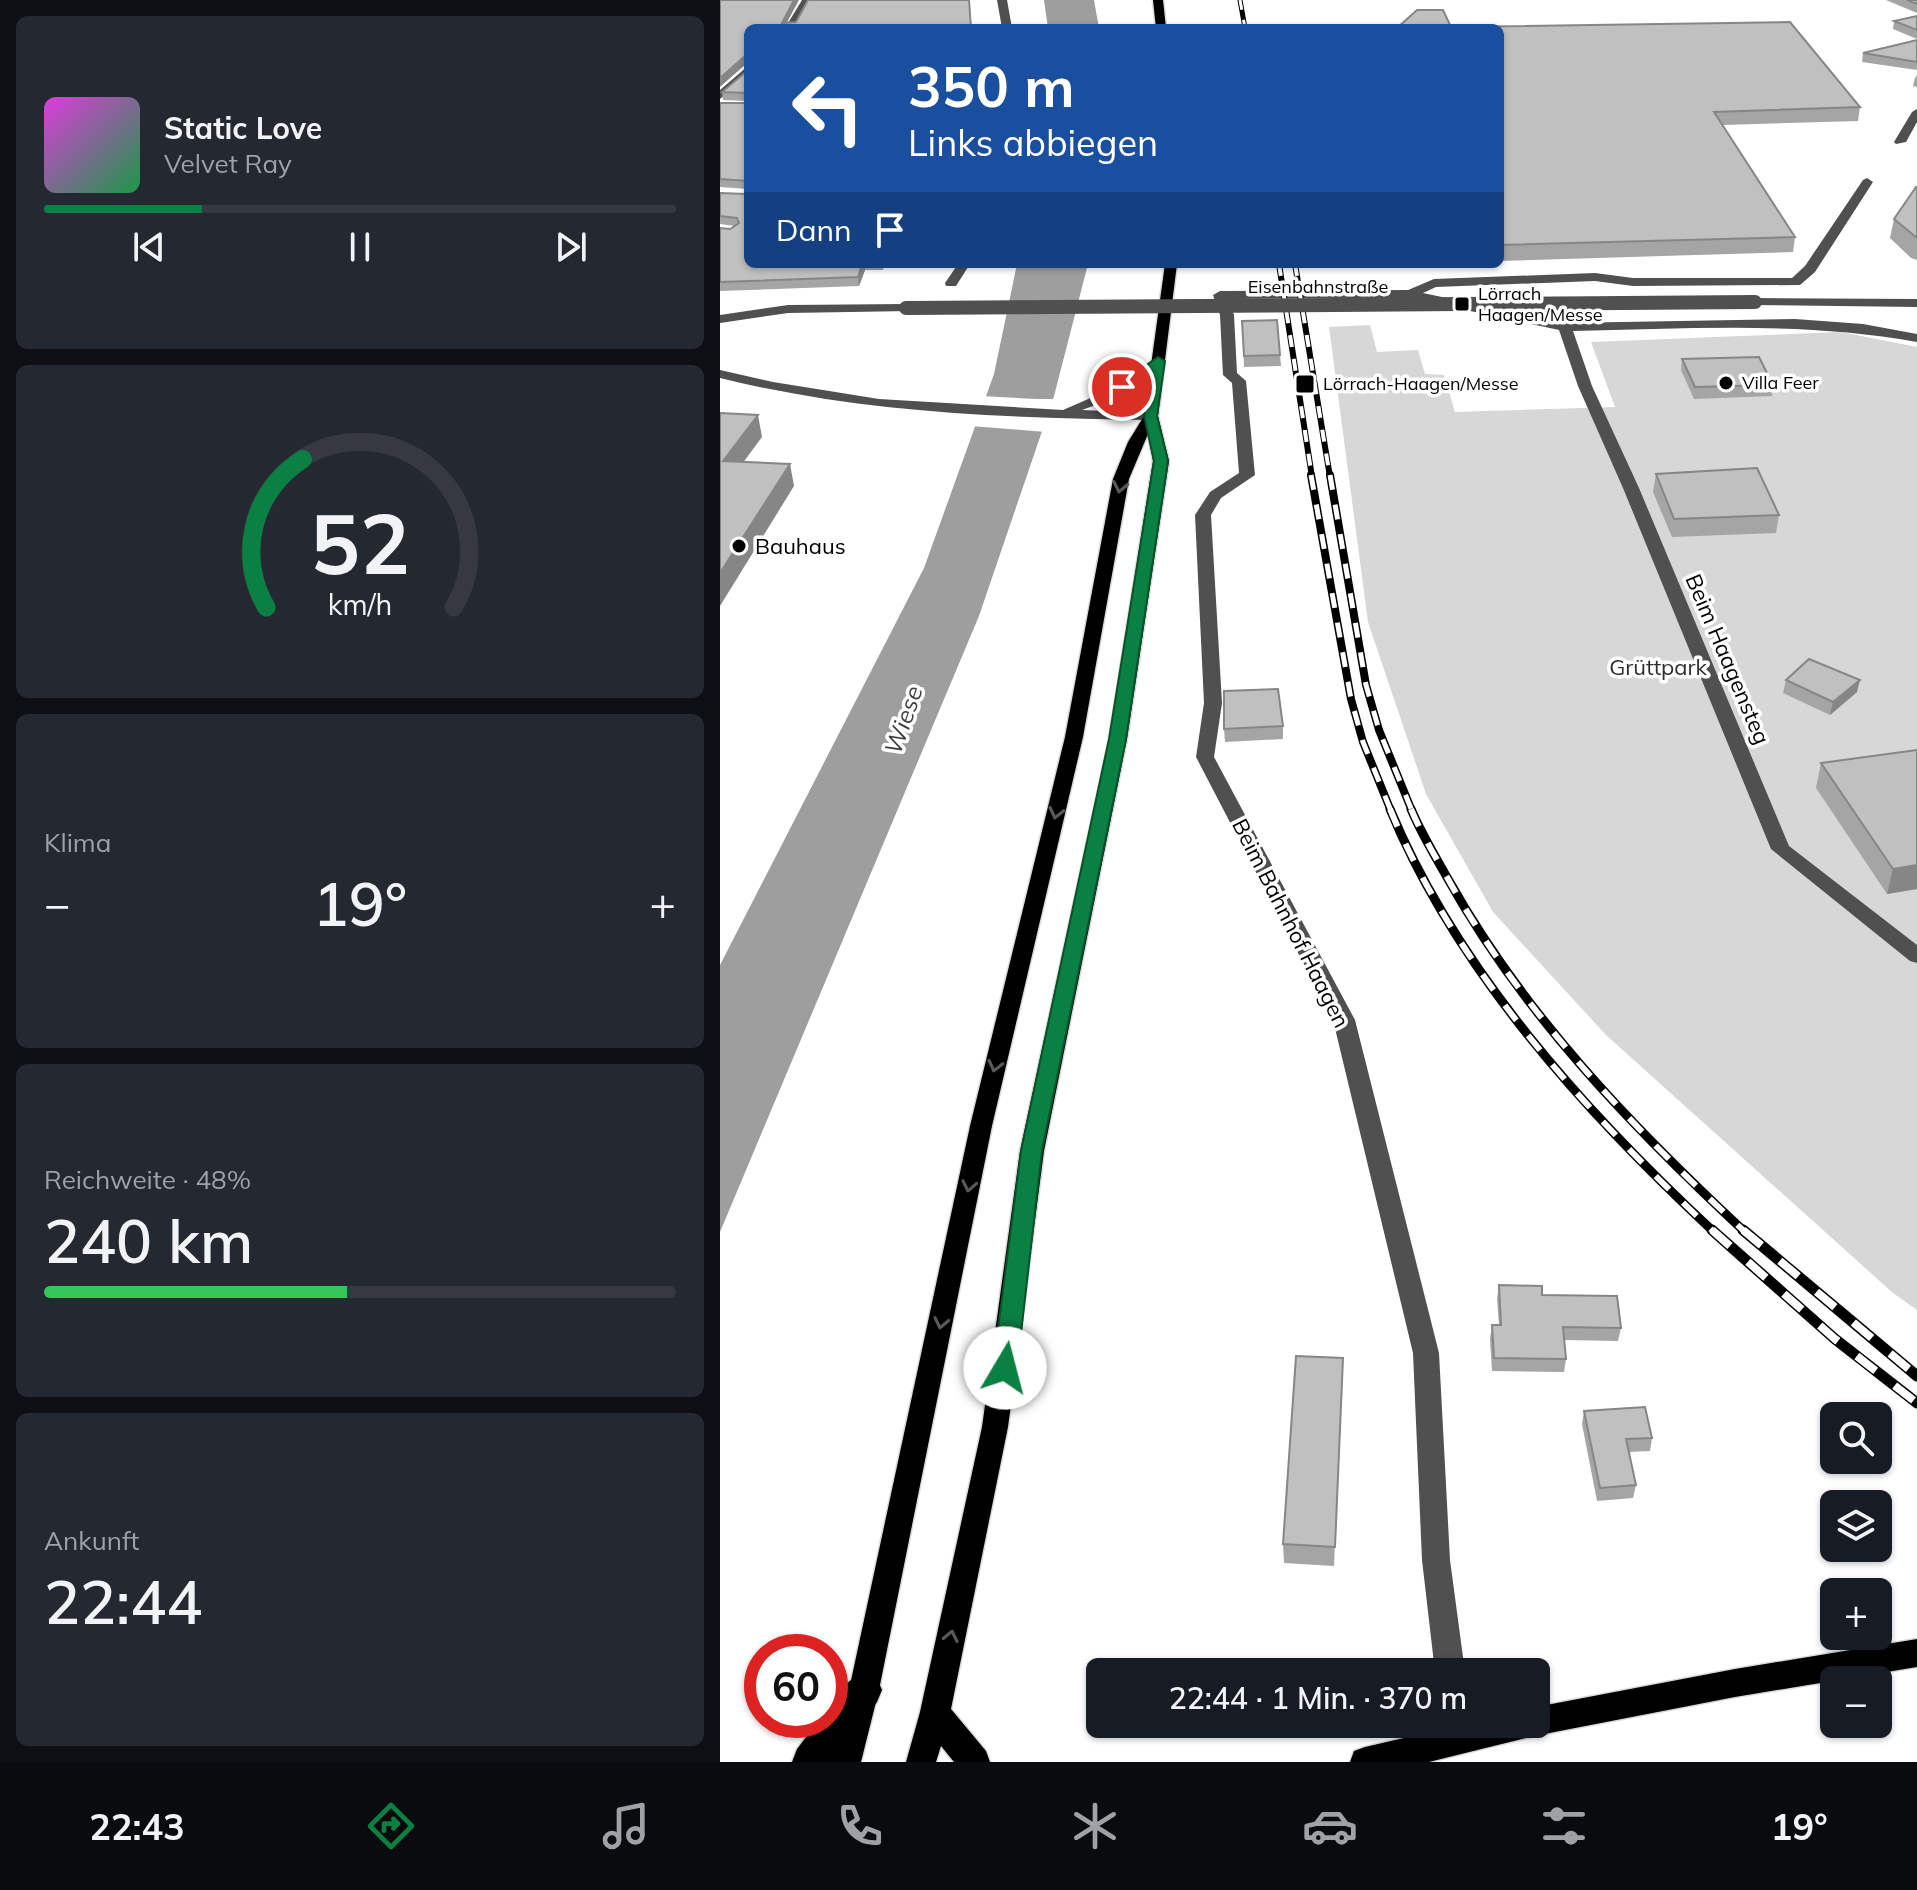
<!DOCTYPE html>
<html lang="de">
<meta charset="utf-8">
<style>
:root{--surface:#171b24;--page:#242831;--text:#f1f3f6;--muted:#9ea1a6;--line:#363941;--accent:#0b8043}
body{margin:0;font-family:Mulish,sans-serif;background:var(--page);color:var(--text);height:100vh;display:flex;flex-direction:column;font-size:30px;white-space:nowrap}
*{box-sizing:border-box;margin:0}
p{font-size:26px;color:var(--muted)}
.icon{flex:none;width:44px;height:44px;fill:none;stroke:currentColor;stroke-width:2;stroke-linecap:round;stroke-linejoin:round}
.map{position:relative;flex:1;overflow:hidden}
.drawer{display:flex;flex-direction:column;gap:16px;padding:16px;background:#0d0f14;width:720px}
.drawer>*{flex:none}
.top-card{position:absolute;left:24px;top:24px;width:760px;height:244px;border-radius:12px;box-shadow:0 2px 6px #0004;background:#1a4fa0;color:#fff;overflow:hidden}
.controls{position:absolute;left:1100px;top:1402px;display:grid;gap:16px}
.controls a{display:grid;place-items:center;width:72px;height:72px;border-radius:12px;background:var(--surface);box-shadow:0 2px 6px #0004;font-size:40px}
.speed{position:absolute;left:24px;top:1634px;display:flex;gap:16px;font-size:40px;font-weight:700;text-align:center}
.speed>*{display:grid;place-content:center;width:104px;height:104px;border-radius:50%;background:var(--surface);box-shadow:0 2px 6px #0004;line-height:1}
.speed .limit{border:12px solid #d22;background:#fff;color:#111}
.pin{position:absolute;display:grid;place-items:center;width:68px;height:68px;color:#fff;margin:-34px;border:4px solid #fff;border-radius:50%;box-shadow:0 2px 8px #0007}
.me{position:absolute;width:88px;margin:-44px;rotate:8deg;stroke-linejoin:round;filter:drop-shadow(0 0 6px #0008)}
.turn{display:flex;align-items:center;gap:28px;height:168px;padding:0 32px;font-size:36px}
.turn .icon{width:104px;height:104px;stroke-width:2.5}
.turn b{display:block;font-size:56px;line-height:68px}
.then{display:flex;align-items:center;height:76px;padding:0 32px;background:#0003;gap:16px;font-size:30px}
.big{font-size:60px;font-weight:600;line-height:1.1}
.drawer .tile{flex:1;display:flex;flex-direction:column;justify-content:center;gap:12px;min-width:0;padding:0 28px;border-radius:12px;background:var(--page)}
.drawer .dial{align-items:center;gap:0}
.dial svg{height:208px;overflow:visible;fill:none;stroke:var(--line);stroke-width:7;stroke-linecap:round;text-anchor:middle}
.dial text{fill:var(--text);stroke:none}
.song{display:flex;align-items:center;gap:24px}
.cover{width:96px;height:96px;border-radius:12px;background:linear-gradient(135deg,hsl(300 70% 55%),hsl(140 70% 35%))}
.played{height:8px;border-radius:4px;background:linear-gradient(90deg,var(--accent) 25%,var(--line) 25%)}
.keys{display:flex;justify-content:space-around;direction:ltr}
.heat{display:flex;justify-content:space-between;align-items:center;font-size:44px;direction:ltr}
.charge{height:12px;border-radius:6px;background:linear-gradient(90deg,#34c759 48%,var(--line) 0)}
.trip{position:absolute;left:366px;top:1658px;width:464px;height:80px;border-radius:12px;background:var(--surface);box-shadow:0 2px 6px #0004;font-weight:600;line-height:80px;text-align:center}
.tabs{display:flex;height:128px;justify-content:space-around;align-items:center;background:#090b0e;color:var(--muted)}
.tabs .icon{width:56px;height:56px}
.tabs .selected{color:var(--accent)}
.tabs b{font-size:36px;color:var(--text)}
main{display:flex;flex:1;min-height:0}
.map>svg:first-child{display:block}
.green{fill:#d7d7d7}
.water{fill:#9e9e9e}
.pier{fill:#fff}
.lines{fill:none;stroke-linecap:round;stroke-linejoin:round}
.major-casing{stroke:#dbdbdb;stroke-width:3}
.highway-casing{stroke:#dbdbdb;stroke-width:3}
.minor{fill:#505050;fill-rule:evenodd}
.major{fill:#000;fill-rule:evenodd}
.highway{fill:#000;fill-rule:evenodd}
.rail-far4-casing{stroke:#000;stroke-width:5}
.rail-far3-casing{stroke:#000;stroke-width:6}
.rail-far2-casing{stroke:#000;stroke-width:8}
.rail-far1-casing{stroke:#000;stroke-width:9}
.rail-casing{stroke:#000;stroke-width:11}
.rail-far4{stroke:#fff;stroke-width:3;stroke-dasharray:10;stroke-linecap:butt}
.rail-far3{stroke:#fff;stroke-width:4;stroke-dasharray:12;stroke-linecap:butt}
.rail-far2{stroke:#fff;stroke-width:5;stroke-dasharray:15;stroke-linecap:butt}
.rail-far1{stroke:#fff;stroke-width:6;stroke-dasharray:19;stroke-linecap:butt}
.rail{stroke:#fff;stroke-width:8;stroke-dasharray:24;stroke-linecap:butt}
.minor-bridge{stroke:#505050;stroke-width:14}
.wall{fill:#a5a5a5}
.shaded-wall{fill:#868686}
.building{fill:#c0c0c0;stroke:#868686;stroke-width:2}
.oneway{stroke:#595959}
.route{fill:#0b8043;stroke:#07532c;stroke-width:2}
.poi-dot{fill:#000;stroke:#fff;stroke-width:3}
.labels{text-anchor:middle;stroke-width:7;stroke-linejoin:round;paint-order:stroke}
.far-street-label{font-size:18px;fill:#000;stroke:#fff}
.far-poi-label{font-size:18px;fill:#000;stroke:#fff;text-anchor:start}
.poi-label{font-size:22px;fill:#000;stroke:#fff;text-anchor:start}
.street-label{font-size:22px;fill:#000;stroke:#fff}
.park-label{font-size:22px;fill:#2e2e2e;stroke:#fff}
.water-label{font-size:24px;font-style:italic;fill:#3f3f3f;stroke:#fff}
</style>
<main>
<section class="drawer">
<div class="tile">
<div class="song"><i class="cover"></i><div><b>Static Love</b><p>Velvet Ray</p></div></div>
<div class="played"></div>
<div class="keys"><svg class="icon" aria-label="previous" viewBox="0 0 24 24"><path d="M18 5L8 12l10 7zM5 5v14"/></svg><svg class="icon" aria-label="pause" viewBox="0 0 24 24"><path d="M8 5v14M16 5v14"/></svg><svg class="icon" aria-label="next" viewBox="0 0 24 24"><path d="M6 5l10 7-10 7zM19 5v14"/></svg></div>
</div>
<div class="tile dial"><svg viewBox="0 0 100 80">
<path d="M14 69A42 42 0 1 1 86 69"/>
<path d="M14 69A42 42 0 0 1 28 12" stroke="#0b8043"/>
<text x="50" y="56" font-size="32" font-weight="700">52</text>
<text x="50" y="72" font-size="11">km/h</text>
</svg></div>
<div class="tile"><p>Klima</p>
<div class="heat"><a>−</a><b class="big">19°</b><a>+</a></div>
</div>
<div class="tile"><p>Reichweite · 48%</p><b class="big">240 km</b><div class="charge"></div></div>
<div class="tile"><p>Ankunft</p><b class="big">22:44</b></div>
</section>
<div class="map">
<svg width="1197" height="1762" viewBox="0 0 1197 1762">
<rect width="100%" height="100%" fill="#fff"/>
<path class="green" d="M650,325l7,27 41,-2 7,24 19,1 11,37 160,-5 -24,-65 250,-10 76,15v963l-24,-17 -287,-258 -113,-123 -67,-118 -58,-172 -39,-295z"/>
<g class="water">
<path d="M324,0h50l5,28h-51z"/>
<path d="M297,264h71l-34,132 -75,220 -259,616v-267l204,-397 70,-194z"/>
</g>
<path class="pier" d="M261,396l55,3h21l-11,33 -75,-6z"/>
<g class="lines">
<g class="major-casing">
<g id="major">
<path d="M433,0h10l3,28h-10z"/>
<path d="M445,264h12l-19,152 11,45 -42,278 -83,412 -36,276 -57,282 35,42 4,11h-36l-13,-16 -5,16h-30l14,-50 62,-285 38,-276 89,-412 44,-278 -5,-27 -19,45 -46,258 -91,389 -113,564 -18,72h-30l18,-72 121,-564 95,-389 48,-258 15,-37 16,-26z"/>
<path d="M1197,1639v28l-182,30 -201,39 -105,26h-79l4,-11 11,-4 99,-23h72v-17l199,-38z"/>
</g>
</g>
<g class="highway-casing">
<path id="highway" d="M144,1673l13,5 5,12 -5,12 -45,60h-40l5,-13 22,-29h11c0,-21 15,-40 34,-47z"/>
</g>
<g class="minor">
<path d="M82,0h10l-17,28h-10z"/>
<path d="M277,0h10l5,28h-10z"/>
<path d="M28,66v9l-28,24v-9z"/>
<path d="M1197,109v13l-11,20 -10,2 -2,-2 18,-30z"/>
<path d="M1147,178l6,4 -58,90 -15,13 -167,1 -38,-5 -159,6 -13,6 142,30 230,-4 68,5 54,10v8c-114,-21 -229,-13 -344,-11l19,55 47,102 150,358 128,99v18l-7,-2 -139,-112 -148,-361 -45,-102 -19,-56 -149,-32 -182,1 6,16 3,58 9,8 9,94 -34,23 -10,17 11,188 -8,54 141,263 84,333 11,207 15,112h-30l-13,-112 -9,-207 -80,-333 -137,-263 8,-54 -9,-188 15,-23 29,-19 -7,-90 -9,-8 -3,-60 -7,-20 7,-4 188,-1 26,-11 161,-6 38,5h159l13,-12 58,-86z"/>
<path d="M238,264h12l-14,22h-10l-1,-3z"/>
<path d="M1035,298l162,1v8l-167,-2 -2,-3z"/>
<path d="M186,304l7,4 -2,3 -123,2 -68,10v-8l68,-10z"/>
<path d="M438,357l7,4 -2,3 -51,35 -30,11 74,3 2,3 -7,4c-146,-2 -289,-7 -431,-42v-8l53,12 106,17 184,11 39,-17z"/>
</g>
<use href="#major" class="major"/>
<use href="#highway" class="highway"/>
<g class="rail-far4-casing">
<path id="rail-far4" d="M520,0l5,28"/>
</g>
<g class="rail-far3-casing">
<g id="rail-far3">
<path d="M559,264l33,213"/>
<path d="M575,264l35,213"/>
</g>
</g>
<g class="rail-far2-casing">
<g id="rail-far2">
<path d="M591,475l40,224 12,43 28,69"/>
<path d="M610,475l36,210 13,45 33,81"/>
</g>
</g>
<g class="rail-far1-casing">
<g id="rail-far1">
<path d="M670,809c67,162 197,305 324,423"/>
<path d="M691,809c10,24 24,47 37,70 76,136 184,248 297,353"/>
</g>
</g>
<g class="rail-casing">
<g id="rail">
<path d="M992,1230l123,109 82,64"/>
<path d="M1023,1230l174,146"/>
</g>
</g>
<use href="#rail-far4" class="rail-far4"/>
<use href="#rail-far3" class="rail-far3"/>
<use href="#rail-far2" class="rail-far2"/>
<use href="#rail-far1" class="rail-far1"/>
<use href="#rail" class="rail"/>
<path class="minor-bridge" d="M186,308l849,-6"/>
</g>
<g class="wall">
<path d="M1166,0h31v13z"/>
<path d="M697,10h26l8,17 339,-5 70,85 -2,14 -135,4 72,112 -2,15 -293,9v-233h-103z"/>
<path d="M1197,16v23l-24,-10 1,-8z"/>
<path d="M1197,40v30l-55,-8 1,-9z"/>
<path d="M28,70v31l-25,-1 -1,-8z"/>
<path d="M1197,75v12l-4,-1 2,-8z"/>
<path d="M0,103h28v86l-28,-2z"/>
<path d="M1197,187v73l-6,-2 -21,-20 4,-19z"/>
<path d="M0,193l26,1 2,70h187l-2,3 -49,-1 -1,4h-18l-6,16 -139,5v-63l10,1 5,-3 -15,-2z"/>
<path d="M626,264h35v2l-35,1z"/>
<path d="M522,321l38,34 1,11 -37,1z"/>
<path d="M962,359l91,26 -1,11 -78,3 -13,-29z"/>
<path d="M936,474l123,41 -3,18 -104,4 -19,-45z"/>
<path d="M1066,680l71,12 -27,23 -47,-22z"/>
<path d="M563,726v13l-58,3 -1,-13z"/>
<path d="M1197,750v139l-30,5 -71,-106 5,-25z"/>
<path d="M779,1285l43,10 79,33 -3,13 -54,-1 2,19 -2,13 -72,-1 -2,-32 2,-14h7l-2,-26z"/>
<path d="M623,1358l-9,208 -50,-3 -1,-19z"/>
<path d="M864,1411l68,27 -2,13 -21,1 7,33 -3,13 -36,3 -15,-77z"/>
</g>
<g class="shaded-wall">
<path d="M74,0h5l-15,28 -2,-5z"/>
<path d="M25,56l1,8 -26,23v-9z"/>
<path d="M142,264h2l1,6 -6,16 -1,-9z"/>
<path d="M38,415l4,22 -34,46 -5,-22z"/>
<path d="M70,464l4,22 -74,120v-33z"/>
<path d="M1140,680l-3,12 -27,23 3,-13z"/>
<path d="M1197,865v24l-30,5 6,-25z"/>
</g>
<g class="building">
<path d="M0,0h74l-12,23 14,-1 12,-22h161l2,28h-223v28h-3l-25,22z"/>
<path d="M1187,0h10v4z"/>
<path d="M697,10h26l8,17 339,-5 70,85 -146,5 81,125 -295,8v-217h-103z"/>
<path d="M1197,16v14l-23,-9z"/>
<path d="M1197,40v22l-54,-9z"/>
<path d="M28,70v23l-26,-1z"/>
<path d="M0,103h28v78l-28,-2z"/>
<path d="M1196,187h1v51l-23,-19z"/>
<path d="M28,192v72h114l-4,13 -138,5v-54l10,1 9,-6 -2,-5 -17,-2v-23l26,1z"/>
<path d="M557,320l3,35 -36,1 -2,-35z"/>
<path d="M1039,357l14,28 -78,2 -13,-28z"/>
<path d="M0,413l38,2 -35,46 67,3 -70,109z"/>
<path d="M1037,468l22,47 -105,4 -18,-45z"/>
<path d="M1089,659l51,21 -27,22 -47,-22z"/>
<path d="M558,689l5,37 -59,3v-38z"/>
<path d="M1197,750v115l-24,4 -72,-106z"/>
<path d="M779,1285l43,1v9l75,1 4,32 -58,-1 3,32 -72,-1 -2,-33h9z"/>
<path d="M576,1356l47,2 -8,189 -52,-3z"/>
<path d="M925,1407l7,31 -26,1 10,46 -36,3 -16,-77z"/>
</g>
<defs><path id="oneway-chevron" d="M-2-3.5L2.5 0L-2 3.5" fill="none" stroke-width="1.6" stroke-linecap="round" stroke-linejoin="round" transform="scale(2)"/></defs>
<g class="oneway">
<use href="#oneway-chevron" transform="translate(400 487) rotate(102)"/>
<use href="#oneway-chevron" transform="translate(336 813) rotate(103)"/>
<use href="#oneway-chevron" transform="translate(275 1066) rotate(103)"/>
<use href="#oneway-chevron" transform="translate(249 1186) rotate(101)"/>
<use href="#oneway-chevron" transform="translate(221 1323) rotate(102)"/>
<use href="#oneway-chevron" transform="translate(231 1636) rotate(-78)"/>
</g>
<path class="route" d="M438,357l7,4 -8,55 11,45 -42,278 -84,412 -25,217 -4,7 -8,3 -8,-3 -4,-7 28,-217 88,-412 45,-278 -10,-45 6,-43 -24,17 -11,-3z"/>
<g class="poi-dot">
<rect x="734" y="296" width="16" height="16" rx="4"/>
<circle cx="1006" cy="383" r="8"/>
<rect x="575" y="374" width="20" height="20" rx="4"/>
<circle cx="19" cy="546" r="8"/>
</g>
<g class="labels">
<g class="far-street-label">
<text x="598" y="293">Eisenbahnstraße</text>
</g>
<g class="far-poi-label">
<text x="758" y="300">Lörrach<tspan x="758" dy="21">Haagen/Messe</tspan></text>
<text x="1022" y="389">Villa Feer</text>
<text x="603" y="390">Lörrach-Haagen/Messe</text>
</g>
<g class="poi-label">
<text x="35" y="554">Bauhaus</text>
</g>
<g class="street-label">
<text transform="translate(1008 659) rotate(67)" y="8">Beim Haagensteg</text>
<text transform="translate(571 923) rotate(63)" y="8">Beim Bahnhof Haagen</text>
</g>
<g class="park-label">
<text x="938" y="675">Grüttpark</text>
</g>
<g class="water-label">
<text transform="translate(184 720) rotate(-71)" y="8">Wiese</text>
</g>
</g>
</svg>
<div class="controls">
<a><svg class="icon" aria-label="search" viewBox="0 0 24 24"><circle cx="10" cy="10" r="6"/><path d="M15 15l6 6"/></svg></a>
<a><svg class="icon" aria-label="layers" viewBox="0 0 24 24"><path d="M12 4l9 5-9 5-9-5zM3 14l9 5 9-5"/></svg></a>
<a>+</a>
<a>−</a>
</div>
<div class="speed"><div class="limit">60</div></div>
<div class="pin" style="left:402px;top:387px;background:#d93025"><svg class="icon" aria-label="arrive" viewBox="0 0 24 24"><path d="M6 21V4h12l-3 4 3 4H6"/></svg></div>
<svg class="me" style="left:285px;top:1368px" viewBox="-20 -20 40 40"><circle r="19" fill="#fff"/><path d="M0-13L10 11 0 6-10 11z" fill="#0b8043"/></svg>
<div class="trip">22:44 · 1 Min. · 370 m</div>
<div class="top-card">
<div class="turn"><svg class="icon" aria-label="left" viewBox="0 0 24 24"><path d="M17 20v-9H6M10 6l-5 5 5 5"/></svg><div><b>350 m</b>Links abbiegen</div></div>
<div class="then">Dann<svg class="icon" aria-label="arrive" viewBox="0 0 24 24"><path d="M6 21V4h12l-3 4 3 4H6"/></svg></div>
</div>
</div>
</main>
<nav class="tabs">
<b>22:43</b>
<svg class="icon selected" aria-label="directions" viewBox="0 0 24 24"><path d="M12 3l9 9-9 9-9-9zM9 14v-3h6M13 9l2 2-2 2"/></svg>
<svg class="icon" aria-label="music" viewBox="0 0 24 24"><path d="M9 18V5l10-2v13"/><circle cx="6" cy="18" r="3"/><circle cx="16" cy="16" r="3"/></svg>
<svg class="icon" aria-label="phone" viewBox="0 0 24 24"><path d="M5 4h4l2 5-3 2q2 4 5 5l2-3 5 2v4C11 20 4 13 5 4z"/></svg>
<svg class="icon" aria-label="climate" viewBox="0 0 24 24"><path d="M12 3v18M4 7l16 10M4 17L20 7"/></svg>
<svg class="icon" aria-label="car" viewBox="0 0 24 24"><path d="M5 17H2v-5l4-1 3-4h7l3 4 3 1v5h-3M9 17h6M6 11h13"/><circle cx="7" cy="17" r="2"/><circle cx="17" cy="17" r="2"/></svg>
<svg class="icon" aria-label="filters" viewBox="0 0 24 24"><path d="M4 7h16M4 17h16"/><circle cx="9" cy="7" r="2"/><circle cx="15" cy="17" r="2"/></svg>
<b>19°</b>
</nav>
